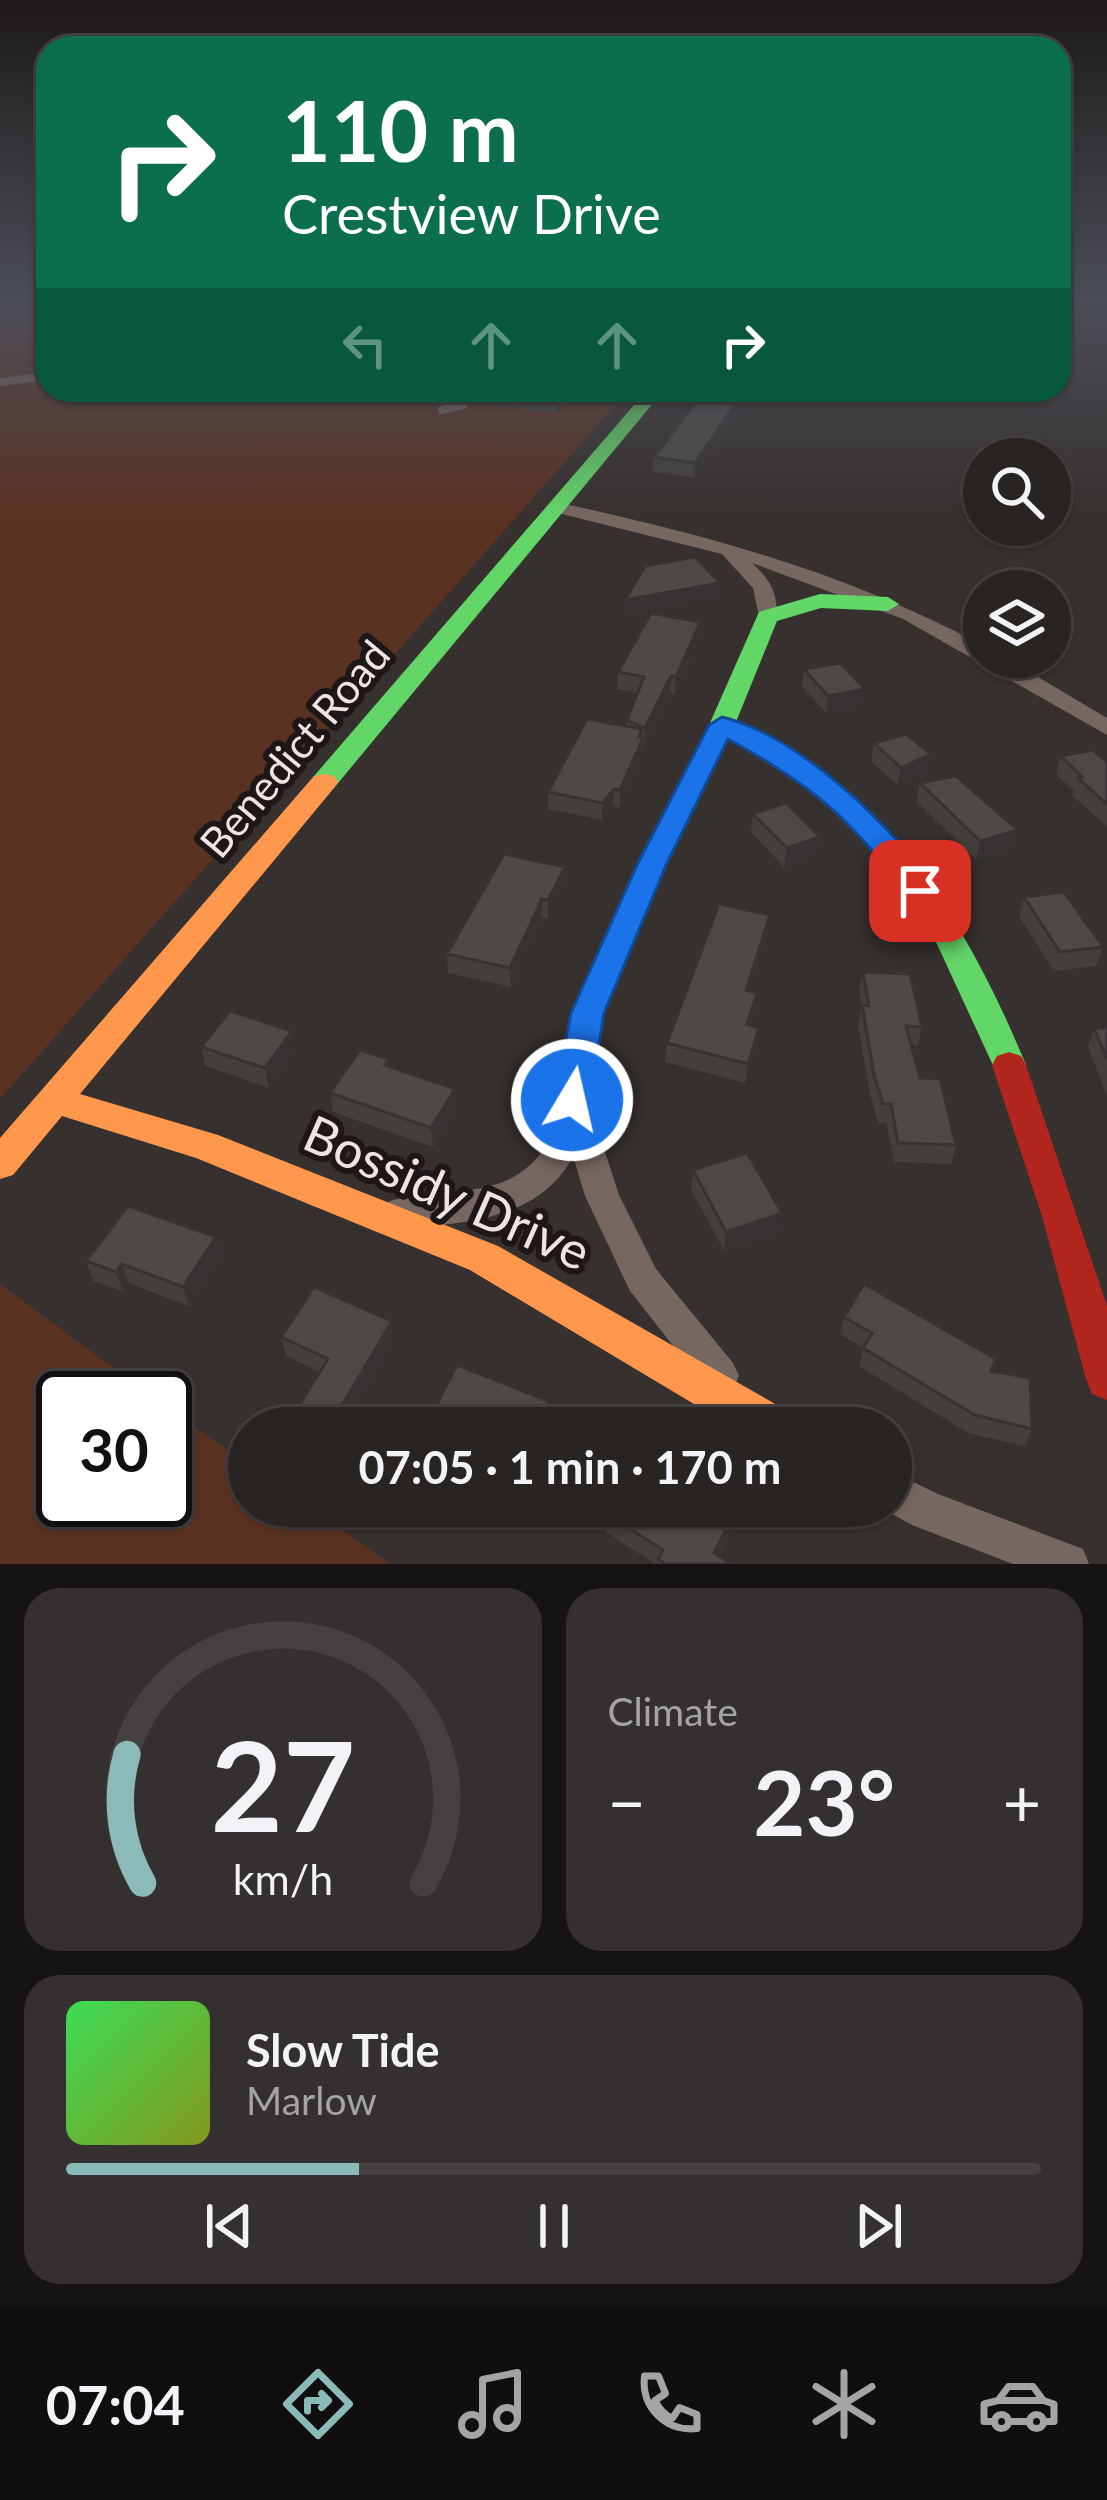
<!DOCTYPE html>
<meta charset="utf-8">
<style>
:root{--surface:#282422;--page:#34302f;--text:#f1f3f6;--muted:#a5a4a5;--line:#444140;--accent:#8bbbb9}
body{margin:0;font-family:Lato,sans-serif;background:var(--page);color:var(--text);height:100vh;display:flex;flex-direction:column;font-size:45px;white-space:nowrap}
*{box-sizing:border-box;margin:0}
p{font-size:39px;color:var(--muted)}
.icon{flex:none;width:66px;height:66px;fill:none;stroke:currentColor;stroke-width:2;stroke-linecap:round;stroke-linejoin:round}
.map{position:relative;height:1564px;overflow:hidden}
.drawer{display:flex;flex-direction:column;gap:24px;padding:24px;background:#161413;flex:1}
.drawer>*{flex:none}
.top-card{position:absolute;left:36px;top:36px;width:1035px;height:366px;border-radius:36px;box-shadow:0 3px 9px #0004,0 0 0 3px var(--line);background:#0b6e4f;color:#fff;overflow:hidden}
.buttons{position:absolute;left:963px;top:438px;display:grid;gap:24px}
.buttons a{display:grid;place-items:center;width:108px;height:108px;border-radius:50%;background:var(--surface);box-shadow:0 3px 9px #0004,0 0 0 3px var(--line);font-size:60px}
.speed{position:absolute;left:36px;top:1371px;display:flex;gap:24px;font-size:60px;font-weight:700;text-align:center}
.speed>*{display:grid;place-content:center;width:156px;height:156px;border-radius:50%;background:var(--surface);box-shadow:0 3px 9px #0004,0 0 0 3px var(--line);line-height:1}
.speed .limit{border:6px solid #111;border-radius:18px;background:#fff;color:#111}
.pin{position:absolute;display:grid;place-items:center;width:102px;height:102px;color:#fff;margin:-51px;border-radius:24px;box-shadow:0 6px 18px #0006}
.me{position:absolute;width:132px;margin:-66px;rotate:9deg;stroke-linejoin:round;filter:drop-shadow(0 0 9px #0008)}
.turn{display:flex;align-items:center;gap:42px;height:252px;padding:0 48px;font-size:54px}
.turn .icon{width:156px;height:156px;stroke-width:2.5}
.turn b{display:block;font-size:84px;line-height:102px}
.lanes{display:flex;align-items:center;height:114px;padding:0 48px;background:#0003;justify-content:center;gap:60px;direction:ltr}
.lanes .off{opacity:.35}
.big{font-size:90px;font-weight:700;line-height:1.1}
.drawer .card{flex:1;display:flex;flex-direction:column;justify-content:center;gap:18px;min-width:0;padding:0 42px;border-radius:36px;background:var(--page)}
.drawer .dial{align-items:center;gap:0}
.dial svg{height:312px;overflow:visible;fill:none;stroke:var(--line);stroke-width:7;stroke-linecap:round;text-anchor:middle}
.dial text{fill:var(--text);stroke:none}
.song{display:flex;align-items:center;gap:36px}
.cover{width:144px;height:144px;border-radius:18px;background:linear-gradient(135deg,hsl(130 70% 55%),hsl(70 70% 35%))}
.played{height:12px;border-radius:6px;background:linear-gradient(90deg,var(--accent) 30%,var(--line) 30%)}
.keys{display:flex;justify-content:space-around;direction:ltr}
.heat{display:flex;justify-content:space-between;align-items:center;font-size:66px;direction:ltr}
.drawer .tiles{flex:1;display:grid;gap:24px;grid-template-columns:1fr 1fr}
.card:last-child{grid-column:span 2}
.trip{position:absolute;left:228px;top:1407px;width:684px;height:120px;border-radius:60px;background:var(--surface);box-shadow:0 3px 9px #0004,0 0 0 3px var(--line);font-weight:700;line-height:120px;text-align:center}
.tabs{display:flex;height:192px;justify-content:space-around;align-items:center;background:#100e0e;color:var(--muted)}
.tabs .icon{width:84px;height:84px}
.tabs .on{color:var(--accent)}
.tabs b{font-size:54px;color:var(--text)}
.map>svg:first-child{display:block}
.green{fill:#5a3222}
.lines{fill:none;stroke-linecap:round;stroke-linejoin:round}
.lane{stroke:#776761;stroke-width:8}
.street{fill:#776761;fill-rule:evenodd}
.fast{fill:#63d668;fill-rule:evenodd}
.slow{fill:#ff974d;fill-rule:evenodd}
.jam{fill:#b3261e;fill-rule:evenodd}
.wall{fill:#433f3d}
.shaded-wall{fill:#373332}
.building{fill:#4e4947;stroke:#373332;stroke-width:3}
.route{fill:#1a73e8;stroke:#114b97;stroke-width:3}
.labels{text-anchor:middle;stroke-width:12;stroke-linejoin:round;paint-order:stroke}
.street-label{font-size:42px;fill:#ece5e2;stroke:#1d1817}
.near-street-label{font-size:51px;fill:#ece5e2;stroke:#1d1817}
</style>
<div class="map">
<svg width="1107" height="1564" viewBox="0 0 1107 1564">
<rect width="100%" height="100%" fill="#36302e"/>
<g class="green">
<path d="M0,300h48v90h581l-629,709z"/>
<path d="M0,1284l154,114h-91v102h102v-94l84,59v41h59l83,58h-391z"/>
</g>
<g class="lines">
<g class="lane">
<path d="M0,382l48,-6"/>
<path d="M442,410l21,-5 -7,-15"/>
</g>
<g class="street">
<path d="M556,502c152,33 289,70 428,144v11h20l103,61v17l-204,-116 -151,-56c17,15 30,35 22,58h-14l-7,-33 -31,-34 -172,-43 -3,-4z"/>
<path d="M722,718l11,7 -68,138 -62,150 -15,87 31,95 37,74 77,94 6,13 -6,13 -13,5 -13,-5 -77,-98 -45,-95 -12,-40c-32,64 -113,69 -177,72l-12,-5 -5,-10 5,-10c55,-20 120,3 159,-53l30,-137 66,-150 72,-138z"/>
<path d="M891,1471l47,23 145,55 6,15h-76l-101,-39 -34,-19h13z"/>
</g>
<g class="fast">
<path d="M647,390h17l-330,398h-20l-4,-6 4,-6z"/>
<path d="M820,594l68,3 11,7 -11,7 -67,-3 -44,13 -41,101c150,69 229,195 290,343l-5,9 -12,4 -12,-4 -61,-132 -75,-106 -66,-61 -86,-50 50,-113z"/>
</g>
<path class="slow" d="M324,774l10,2 4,6 -4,6 -254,306 138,41 280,111 293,167 6,15h-63l-264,-158 -274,-112 -134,-42 -49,59 -13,4v-41l314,-362z"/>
<path class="jam" d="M1009,1052l12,4 5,9 81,241v94l-15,-6 -6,-15 -44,-163 -50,-151 5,-9z"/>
</g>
<g class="wall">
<path d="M576,390l-20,23 -83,-10 -1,-12z"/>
<path d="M705,390l-11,88 -41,-6 1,-15z"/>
<path d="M699,638l-24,56 -5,-1 -26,52 -1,-1 -1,11 -22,53 -6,-2 -12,14 -54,-11v-17l78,-66 1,-6 10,-27 -20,-4 1,-17z"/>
<path d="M804,669l58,38 -36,6 -24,-27z"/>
<path d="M874,743l53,29 -30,13 -26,-24z"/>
<path d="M1061,756l46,6v65l-35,-32 2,-4 -18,-17z"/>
<path d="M920,783l98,47 -5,18 -37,11 -60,-58z"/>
<path d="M753,814l67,23 -3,18 -33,12 -33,-35z"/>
<path d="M565,867l-1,19 -16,33 -6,-1 -31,69 -63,-14 -1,-19z"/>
<path d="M1024,897l79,50 -7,19 -42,5 -35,-55z"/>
<path d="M770,915l-3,19 -18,57 8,2 -2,19 -5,13 9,3 -3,19 -11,36 -80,-21 2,-19z"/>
<path d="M863,972l59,55 -4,19 -7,-1 9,33 36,67 -5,19 -57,-2 -8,-39h-8l-8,-29 -12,-69 4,-19 -3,-15z"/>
<path d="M1094,1028h13v68l-19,-49z"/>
<path d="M201,1047l94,3 -26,38 -64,-22z"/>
<path d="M390,1067l65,22 1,19 -23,39 -100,-35 -3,-19z"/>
<path d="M693,1170l89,43 -3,19 -55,19 -33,-62z"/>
<path d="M216,1237l5,19 -32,50 -61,-23 -5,8 -30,-10 -7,-20z"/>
<path d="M844,1317l152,42 -4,12 40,58 -7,17 -57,-13 -109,-67 4,-18 -23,-14z"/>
<path d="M281,1337l113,3 -51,88h-27l-12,-6 -4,-18 20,-32 -34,-16z"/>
<path d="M607,1514l124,16 -12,26 13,8h-77l-49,-32z"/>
</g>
<g class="shaded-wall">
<path d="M567,390h9l-20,23v-11z"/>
<path d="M745,390h8l-59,88 1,-15z"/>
<path d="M720,583l-2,15 -93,17v-15z"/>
<path d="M700,622l-1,16 -24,56 1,-17z"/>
<path d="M671,676l-1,17 -26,52 1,-17z"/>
<path d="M865,689l-3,18 -36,6 2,-17z"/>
<path d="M642,729v26l-22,53v-18z"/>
<path d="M931,754l-4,18 -30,13 4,-17z"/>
<path d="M614,789v17l-12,14v-17z"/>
<path d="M1018,830l-5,18 -37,11 4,-18z"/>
<path d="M820,837l-3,18 -33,12 3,-19z"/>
<path d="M565,867l-1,19 -16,33v-19z"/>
<path d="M542,899v19l-31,69 -1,-19z"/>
<path d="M770,915l-3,19 -23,75 2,-19z"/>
<path d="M757,993l-2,19 -11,32 3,-20z"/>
<path d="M759,1028l-3,19 -11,36 3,-19z"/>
<path d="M292,1031l3,19 -26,38 -4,-20z"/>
<path d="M455,1089l1,19 -23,39 -2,-19z"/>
<path d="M782,1213l-3,19 -55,19 2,-19z"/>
<path d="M216,1237l5,19 -32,50 -6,-19z"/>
<path d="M122,1264l6,19 -5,8 -7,-19z"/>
<path d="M392,1321l2,19 -51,88h-7l-2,-9z"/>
<path d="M548,1401l1,19 -4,8h-7z"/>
<path d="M735,1512l-4,18 -16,34 -1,-11z"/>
</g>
<g class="building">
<path d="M474,390h93l-11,12 -84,-11z"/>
<path d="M705,390h40l-50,73 -41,-6z"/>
<path d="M695,557l25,26 -95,17 20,-34z"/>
<path d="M651,613l49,9 -24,55 -5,-1 -26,52 -18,-8 17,-43 -26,-5z"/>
<path d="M840,663l25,26 -37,7 -24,-27z"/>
<path d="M587,719l55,10 -3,8 4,1 -23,52 -6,-1 -12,14 -54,-11z"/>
<path d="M906,734l25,20 -30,14 -27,-25z"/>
<path d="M1093,750l14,12v42l-29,-26 4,-1 -21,-21z"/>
<path d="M956,776l62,54 -38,11 -60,-58z"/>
<path d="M786,803l34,34 -33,11 -34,-34z"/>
<path d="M504,854l61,13 -17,33 -6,-1 -32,69 -63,-14z"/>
<path d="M1064,892l39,55 -43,5 -36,-55z"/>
<path d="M719,904l51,11 -24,75 11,3 -10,31 12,4 -11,36 -81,-21z"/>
<path d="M863,972l47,2 12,53 -16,-1 14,52 20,1 16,66 -58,-2 -7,-39h-8l-9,-29 -12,-70 7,1z"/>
<path d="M230,1011l62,20 -27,37 -64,-21z"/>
<path d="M1094,1028h13v31z"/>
<path d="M360,1050l29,9 -4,6 70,24 -24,39 -101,-35z"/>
<path d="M747,1153l35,60 -56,19 -33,-62z"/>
<path d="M128,1206l88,31 -33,50 -61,-23 -6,8 -30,-11z"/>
<path d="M864,1284l132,75 -5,12 39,7 2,51 -57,-14 -112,-67 9,-15 -28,-16z"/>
<path d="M314,1287l78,34 -58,98 -34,-15 28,-45 -47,-22z"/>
<path d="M457,1365l91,36 -10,27h-102l1,-2 -9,-4z"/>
<path d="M612,1506h112l11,6 -21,41 18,11h-66l-8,-5 5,-9 -56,-36z"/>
</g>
<linearGradient id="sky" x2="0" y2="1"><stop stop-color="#1e1a19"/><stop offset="0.58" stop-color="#4c4e57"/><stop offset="1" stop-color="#4c4e57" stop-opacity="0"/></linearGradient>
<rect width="1107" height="519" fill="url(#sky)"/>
<path class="route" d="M722,717c77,19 172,109 214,174l-16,10 -10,-3c-59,-79 -96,-112 -182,-159l-61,124 -63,150 -14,87 -5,10 -13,4 -13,-4 -5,-10 17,-87 67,-150 71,-138z"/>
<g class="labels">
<g class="street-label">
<text transform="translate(295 749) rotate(-50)" y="15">Benedict Road</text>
</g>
<g class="near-street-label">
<text transform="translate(447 1193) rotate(24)" y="18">Bossidy Drive</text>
</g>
</g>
</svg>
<div class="buttons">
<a><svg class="icon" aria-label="search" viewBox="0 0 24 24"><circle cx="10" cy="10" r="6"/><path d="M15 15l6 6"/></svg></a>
<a><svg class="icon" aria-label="layers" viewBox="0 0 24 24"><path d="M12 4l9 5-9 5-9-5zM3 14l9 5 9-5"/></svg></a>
</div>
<div class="speed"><div class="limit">30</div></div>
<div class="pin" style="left:920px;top:891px;background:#d93025"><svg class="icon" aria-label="arrive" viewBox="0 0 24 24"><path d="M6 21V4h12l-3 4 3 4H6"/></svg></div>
<svg class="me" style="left:572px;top:1100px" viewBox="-20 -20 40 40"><circle r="17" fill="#1a73e8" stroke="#fff" stroke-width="3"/><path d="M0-11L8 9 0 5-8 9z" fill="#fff"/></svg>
<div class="trip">07:05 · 1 min · 170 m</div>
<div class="top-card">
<div class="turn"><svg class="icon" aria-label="right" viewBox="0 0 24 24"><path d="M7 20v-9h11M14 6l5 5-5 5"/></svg><div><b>110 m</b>Crestview Drive</div></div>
<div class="lanes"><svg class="icon off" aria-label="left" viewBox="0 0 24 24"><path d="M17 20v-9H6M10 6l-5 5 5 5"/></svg><svg class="icon off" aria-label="ahead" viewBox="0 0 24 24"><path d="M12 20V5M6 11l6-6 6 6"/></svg><svg class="icon off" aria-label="ahead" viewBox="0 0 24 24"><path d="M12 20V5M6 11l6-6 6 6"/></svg><svg class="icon" aria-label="right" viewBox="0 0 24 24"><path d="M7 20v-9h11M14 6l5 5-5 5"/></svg></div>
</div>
</div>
<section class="drawer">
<div class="tiles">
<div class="card dial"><svg viewBox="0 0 100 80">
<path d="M14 69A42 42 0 1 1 86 69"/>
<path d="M14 69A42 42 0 0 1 10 36" stroke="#8bbbb9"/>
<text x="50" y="56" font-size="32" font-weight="700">27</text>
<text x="50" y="72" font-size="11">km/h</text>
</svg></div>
<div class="card"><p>Climate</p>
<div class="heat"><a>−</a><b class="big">23°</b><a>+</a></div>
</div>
<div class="card">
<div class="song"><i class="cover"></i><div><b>Slow Tide</b><p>Marlow</p></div></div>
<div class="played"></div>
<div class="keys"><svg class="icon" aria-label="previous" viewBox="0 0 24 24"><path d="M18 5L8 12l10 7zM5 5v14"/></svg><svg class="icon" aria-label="pause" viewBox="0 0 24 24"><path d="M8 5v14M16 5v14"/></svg><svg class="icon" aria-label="next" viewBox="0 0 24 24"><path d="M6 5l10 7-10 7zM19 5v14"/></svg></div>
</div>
</div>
</section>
<nav class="tabs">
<b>07:04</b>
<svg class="icon on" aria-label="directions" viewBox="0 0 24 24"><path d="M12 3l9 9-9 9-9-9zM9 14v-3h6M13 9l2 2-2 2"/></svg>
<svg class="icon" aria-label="music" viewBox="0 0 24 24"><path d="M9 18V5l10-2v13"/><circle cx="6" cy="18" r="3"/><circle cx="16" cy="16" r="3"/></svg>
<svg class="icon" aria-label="phone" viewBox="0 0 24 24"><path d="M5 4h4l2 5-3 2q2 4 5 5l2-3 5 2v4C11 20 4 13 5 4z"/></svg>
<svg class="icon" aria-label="climate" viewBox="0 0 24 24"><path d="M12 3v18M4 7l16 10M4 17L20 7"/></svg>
<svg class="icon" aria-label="car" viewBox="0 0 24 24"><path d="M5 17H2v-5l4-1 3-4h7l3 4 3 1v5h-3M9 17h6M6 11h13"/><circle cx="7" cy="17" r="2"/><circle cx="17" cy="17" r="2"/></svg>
</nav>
